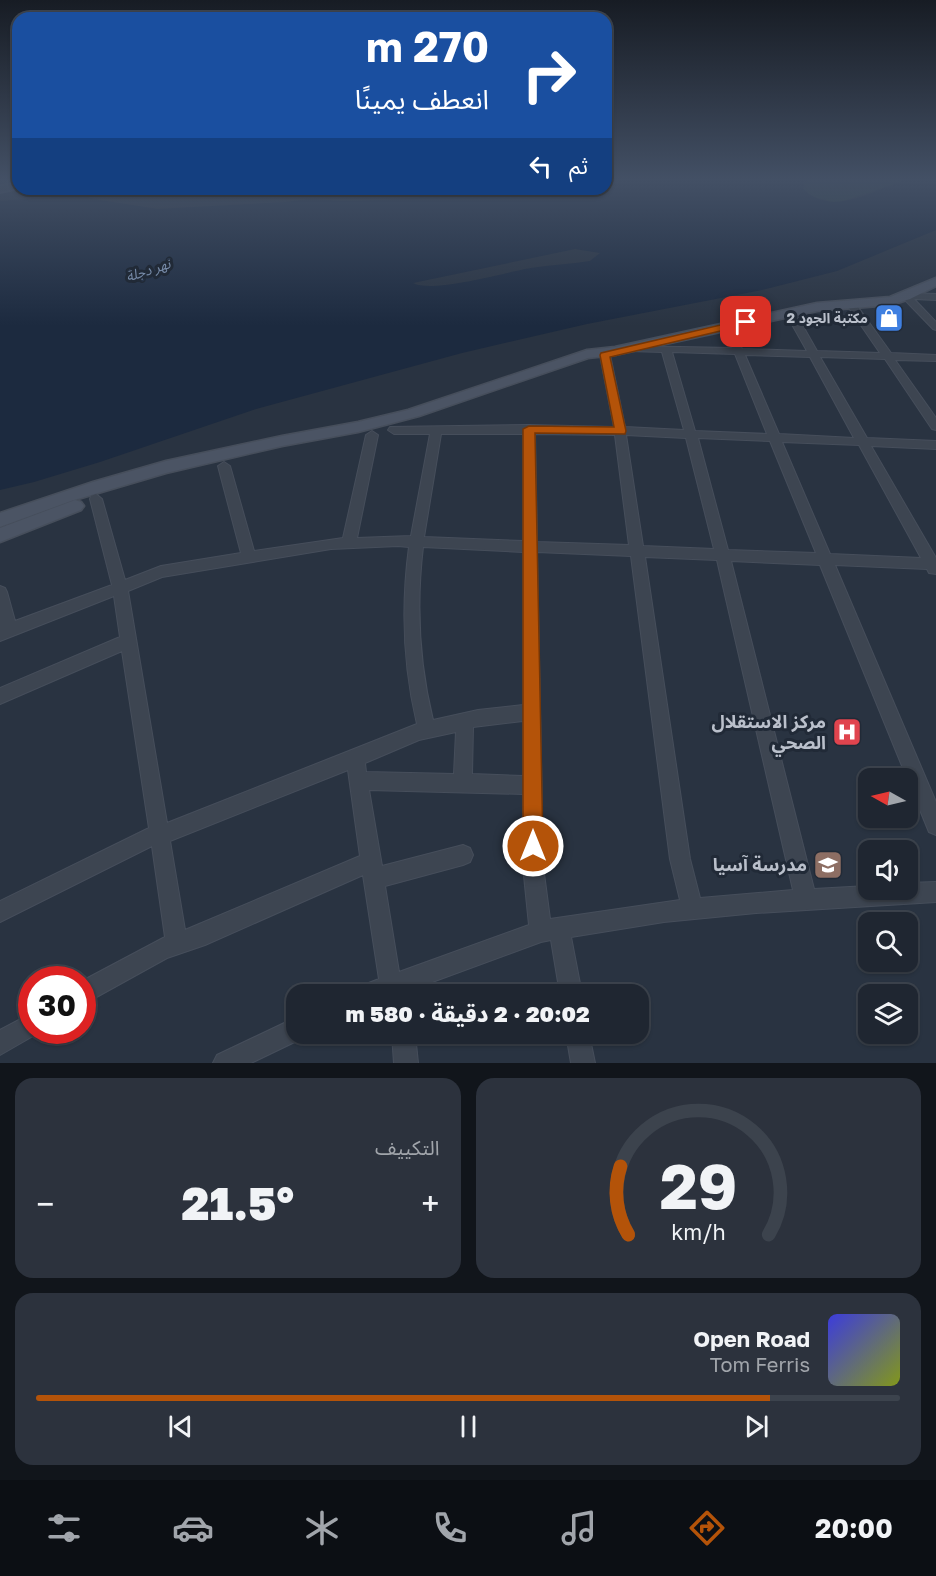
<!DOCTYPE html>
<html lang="ar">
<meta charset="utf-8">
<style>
:root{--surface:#1f2631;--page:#2c323d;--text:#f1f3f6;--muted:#a1a5ab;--line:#3c434d;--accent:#b45309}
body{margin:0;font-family:"Golos Text","Noto Sans Arabic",sans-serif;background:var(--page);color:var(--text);direction:rtl;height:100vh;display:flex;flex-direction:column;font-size:22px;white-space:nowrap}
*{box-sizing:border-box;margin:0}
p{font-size:20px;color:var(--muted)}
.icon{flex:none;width:33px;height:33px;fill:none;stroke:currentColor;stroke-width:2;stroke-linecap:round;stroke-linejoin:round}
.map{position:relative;height:1063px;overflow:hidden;direction:ltr}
.details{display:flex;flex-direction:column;gap:15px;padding:15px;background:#11151b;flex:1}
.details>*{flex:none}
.top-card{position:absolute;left:12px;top:12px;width:600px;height:183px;border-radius:18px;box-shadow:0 2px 4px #0004,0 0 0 2px var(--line);direction:rtl;background:#1a4fa0;color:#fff;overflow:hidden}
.needle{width:39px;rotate:278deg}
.buttons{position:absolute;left:858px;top:768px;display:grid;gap:12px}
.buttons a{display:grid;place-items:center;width:60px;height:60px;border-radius:12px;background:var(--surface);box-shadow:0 2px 4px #0004,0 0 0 2px var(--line);font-size:30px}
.speed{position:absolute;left:18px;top:966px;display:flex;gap:12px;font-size:30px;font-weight:700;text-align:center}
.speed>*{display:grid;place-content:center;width:78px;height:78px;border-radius:50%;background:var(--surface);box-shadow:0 2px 4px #0004,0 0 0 2px var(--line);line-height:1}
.speed .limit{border:9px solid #d22;background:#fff;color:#111}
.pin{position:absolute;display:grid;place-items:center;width:51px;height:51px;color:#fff;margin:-26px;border-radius:12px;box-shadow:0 3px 9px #0006}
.me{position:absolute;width:66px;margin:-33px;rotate:0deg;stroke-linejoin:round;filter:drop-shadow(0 0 4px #0008)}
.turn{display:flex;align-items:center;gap:21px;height:126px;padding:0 24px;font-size:27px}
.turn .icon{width:78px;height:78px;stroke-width:2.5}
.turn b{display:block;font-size:42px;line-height:51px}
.then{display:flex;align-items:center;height:57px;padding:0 24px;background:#0003;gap:12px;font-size:22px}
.big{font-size:45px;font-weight:800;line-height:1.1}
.details .widget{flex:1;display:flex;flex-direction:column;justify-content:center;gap:9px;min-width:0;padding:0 21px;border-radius:18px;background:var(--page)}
.details .dial{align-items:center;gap:0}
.dial svg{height:156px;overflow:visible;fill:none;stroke:var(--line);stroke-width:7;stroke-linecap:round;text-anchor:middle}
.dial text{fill:var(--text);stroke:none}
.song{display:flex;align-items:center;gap:18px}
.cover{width:72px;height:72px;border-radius:9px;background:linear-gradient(135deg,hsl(240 70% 55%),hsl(70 70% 35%))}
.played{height:6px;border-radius:3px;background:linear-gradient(90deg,var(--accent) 85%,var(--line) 85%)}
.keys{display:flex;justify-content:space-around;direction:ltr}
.heat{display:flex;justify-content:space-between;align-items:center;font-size:33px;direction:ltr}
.details .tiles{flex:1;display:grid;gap:15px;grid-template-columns:1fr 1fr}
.widget:last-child{grid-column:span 2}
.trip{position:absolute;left:286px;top:984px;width:363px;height:60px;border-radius:18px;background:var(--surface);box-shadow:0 2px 4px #0004,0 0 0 2px var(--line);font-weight:800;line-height:60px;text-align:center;direction:rtl}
.tabs{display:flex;height:96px;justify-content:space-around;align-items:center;background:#0c0f14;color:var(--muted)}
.tabs .icon{width:42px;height:42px}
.tabs .current{color:var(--accent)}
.tabs b{font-size:27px;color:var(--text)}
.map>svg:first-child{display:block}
.green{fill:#2b3f42}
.water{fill:#1c2a3f;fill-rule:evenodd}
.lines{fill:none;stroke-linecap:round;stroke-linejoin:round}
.minor-casing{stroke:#464e5b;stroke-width:2}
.tertiary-casing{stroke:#464e5b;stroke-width:4}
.secondary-casing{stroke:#464e5b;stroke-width:3}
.minor{fill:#3d4551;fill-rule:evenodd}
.tertiary{fill:#3d4551;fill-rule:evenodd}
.secondary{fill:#4b5464;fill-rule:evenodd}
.route{fill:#b45309;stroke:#753606;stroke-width:1.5}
.labels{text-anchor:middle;stroke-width:6;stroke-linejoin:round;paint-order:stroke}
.far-water-label{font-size:14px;font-style:italic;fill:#768aa7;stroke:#212a37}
.far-poi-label{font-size:14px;font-weight:bold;fill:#bac0cb;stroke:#212a37;text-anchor:end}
.near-poi-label{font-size:18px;font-weight:bold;fill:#bac0cb;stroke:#212a37;text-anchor:end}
</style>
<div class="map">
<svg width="936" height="1063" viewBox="0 0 936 1063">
<rect width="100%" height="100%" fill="#293341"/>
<path class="green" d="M811,178h102l-76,25 -27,-7 -7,-7 1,-6z"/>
<path class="water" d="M621,178h190l-7,5 -1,6c33,31 74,-3 110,-11 7,-2 16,0 23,0v52l-99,41 -75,19 -175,34 -125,29 -206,56 -156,53 -66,20 -34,8v-289l82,-6 12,4 63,10 129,-7 24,-3 32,2 44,-1 134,-11h86v-9zM575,249l25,4 -10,8c-19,3 -39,4 -59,7 -24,4 -100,26 -118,15z"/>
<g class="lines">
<g class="minor-casing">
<g id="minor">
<path d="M906,293l30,1v6l-22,-1 22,23v8l-3,-1 -30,-31 -1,-2z"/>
<path d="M852,302l3,1 36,50 45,2v6l-41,-1 41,58v12l-4,-1 -47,-70 -65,-2 47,81 69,3v8l-65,-3 65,112v16l-7,-1 -2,-4 -92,-4 101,237v33l-7,-3 -109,-267 -89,-4 83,328 54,-3v4h40v-7l28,-1v20l-180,11 -92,9 -93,15 11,57h-22l-9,-54 -10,2 -136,50 -1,2h-46l3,-8 18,-7 -16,-104 -158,70 -38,13 -85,47v-24l83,-44 -13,-91 -152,76v-21l149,-73 -27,-177 -122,53v-16l120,-51 -6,-41 -114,45v-55l5,2 2,4 8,29 97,-36 -22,-86 1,-3 5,-2 6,5 23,81 36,-14 80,-13 -23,-87 6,-4 6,4 24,85 89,-13 23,-103 6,-4 6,4 -21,103 54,-2 19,-102h-36l-6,-4 2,-3 139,-2 85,2 -14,-72 5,-3 5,3 15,72 59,3 -22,-78 -32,-1 -5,-3 1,-2 106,2 -9,-22 5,-3 5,3 9,23 65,2 -22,-39 5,-3 5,3 22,39 63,2 -33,-48zM672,352l63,2 32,80 -72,-3zM745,355l65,2 44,81 -75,-4zM441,434h82v107l-99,-4zM535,434l80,1 14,110 -92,-3zM626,435l60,3 28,111 -71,-3zM698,438l72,3 46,112 -88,-3zM782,442l77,3 62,113 -91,-4zM398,546l11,1c-8,60 -6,118 8,177l-250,99 -39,-232 34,-14 169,-28zM423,547l100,5v153l-45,5 -45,10c-14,-57 -17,-114 -10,-173zM537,552l94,4 39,303 10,41 -130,19 -7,-53zM645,557l72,3 76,330 -93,8 -10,-39zM523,721v55l-51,-2 1,-47zM456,732l-2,42 -88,-2 -1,-9 54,-23zM348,770l12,86 -175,74 -15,-89zM369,790l154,4v72l6,59 -130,47 -14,-86 78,-21 7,-3 3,-7 -3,-7 -7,-3 -81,21z"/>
<path d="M32,1013v17h9l-1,2 -40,23v-25z"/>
<path d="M297,1017v17h10l-2,3 -54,26h-38l4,-8z"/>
<path d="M392,1034h23l3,29h-24z"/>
<path d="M566,1034h23l6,29h-24z"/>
</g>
</g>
<g class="tertiary-casing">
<path id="tertiary" d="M18,184v4l-18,4v-6z"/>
</g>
<g class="secondary-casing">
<g id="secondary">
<path d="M936,278v8l-26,13 -19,6 -74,6 -202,44 -27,3 -169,58 -61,16 -76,14 -116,27 -95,28 -71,26v-14l93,-31 73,-21 116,-25 76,-14 50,-12 179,-60 28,-3 202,-44 73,-6z"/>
<path d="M75,500l6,2 3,4 -3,4 -81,32v-14z"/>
</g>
</g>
<use href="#minor" class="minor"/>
<use href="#tertiary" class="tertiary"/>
<use href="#secondary" class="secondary"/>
</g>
<linearGradient id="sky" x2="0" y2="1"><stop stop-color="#171c24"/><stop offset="0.55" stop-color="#435065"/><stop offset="1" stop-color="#435065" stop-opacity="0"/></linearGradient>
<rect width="936" height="326" fill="url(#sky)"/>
<path class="route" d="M746,319l5,3 -1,2 -140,33 16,74 -1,3 -90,-1 8,413 -3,7 -7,3 -7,-3 -3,-7v-417l6,-3 85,1 -14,-72 1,-2z"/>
<defs>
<g id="shop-square" transform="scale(1.5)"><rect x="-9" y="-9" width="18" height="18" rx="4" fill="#3f7fe0" stroke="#212a37"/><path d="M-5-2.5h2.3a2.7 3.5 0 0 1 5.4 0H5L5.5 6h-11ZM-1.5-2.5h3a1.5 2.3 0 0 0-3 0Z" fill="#fff"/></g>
<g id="hospital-square" transform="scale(1.5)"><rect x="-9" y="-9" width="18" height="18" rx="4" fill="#e0444e" stroke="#212a37"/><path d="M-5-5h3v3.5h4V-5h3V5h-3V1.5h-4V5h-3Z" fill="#fff"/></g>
<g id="school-square" transform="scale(1.5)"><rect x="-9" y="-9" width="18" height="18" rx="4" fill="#8d6e63" stroke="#212a37"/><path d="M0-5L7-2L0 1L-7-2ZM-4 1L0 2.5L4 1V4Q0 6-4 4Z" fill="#fff"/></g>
</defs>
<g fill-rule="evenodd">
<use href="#shop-square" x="889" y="318"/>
<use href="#hospital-square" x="847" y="732"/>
<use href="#school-square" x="828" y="865"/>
</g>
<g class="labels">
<g class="far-water-label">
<text transform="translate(148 270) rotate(-18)" y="5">نهر دجلة</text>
</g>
<g class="far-poi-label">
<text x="868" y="323">مكتبة الجود 2</text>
</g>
<g class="near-poi-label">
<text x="826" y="728">مركز الاستقلال<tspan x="826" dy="21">الصحي</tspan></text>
<text x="807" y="871">مدرسة آسيا</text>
</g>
</g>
</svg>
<div class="buttons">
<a><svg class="needle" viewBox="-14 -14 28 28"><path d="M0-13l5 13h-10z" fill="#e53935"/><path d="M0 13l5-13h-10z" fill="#a1a5ab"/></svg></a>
<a><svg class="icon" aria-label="sound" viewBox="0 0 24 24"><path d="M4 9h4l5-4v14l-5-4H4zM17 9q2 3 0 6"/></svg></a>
<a><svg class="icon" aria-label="search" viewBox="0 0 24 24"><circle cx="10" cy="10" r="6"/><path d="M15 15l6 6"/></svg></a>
<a><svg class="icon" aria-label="layers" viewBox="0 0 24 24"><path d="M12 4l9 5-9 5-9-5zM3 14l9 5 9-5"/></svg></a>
</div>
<div class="speed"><div class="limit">30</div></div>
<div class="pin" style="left:746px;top:322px;background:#d93025"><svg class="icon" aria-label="arrive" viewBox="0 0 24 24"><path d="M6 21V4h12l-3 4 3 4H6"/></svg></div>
<svg class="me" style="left:533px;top:846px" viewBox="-20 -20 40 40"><circle r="17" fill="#b45309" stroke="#fff" stroke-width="3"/><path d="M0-11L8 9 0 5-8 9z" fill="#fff"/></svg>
<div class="trip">20:02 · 2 دقيقة · 580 m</div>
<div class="top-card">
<div class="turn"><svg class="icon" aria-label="right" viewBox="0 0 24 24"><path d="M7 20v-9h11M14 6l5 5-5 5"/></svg><div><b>270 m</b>انعطف يمينًا</div></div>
<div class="then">ثم<svg class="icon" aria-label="left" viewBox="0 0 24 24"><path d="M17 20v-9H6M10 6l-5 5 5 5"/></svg></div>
</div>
</div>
<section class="details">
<div class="tiles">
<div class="widget dial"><svg viewBox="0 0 100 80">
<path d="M14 69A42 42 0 1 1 86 69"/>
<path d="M14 69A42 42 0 0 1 10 34" stroke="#b45309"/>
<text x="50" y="56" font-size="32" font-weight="700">29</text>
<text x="50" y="72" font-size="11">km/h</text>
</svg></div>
<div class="widget"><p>التكييف</p>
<div class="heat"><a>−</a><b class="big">21.5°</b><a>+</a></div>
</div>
<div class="widget">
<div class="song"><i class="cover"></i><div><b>Open Road</b><p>Tom Ferris</p></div></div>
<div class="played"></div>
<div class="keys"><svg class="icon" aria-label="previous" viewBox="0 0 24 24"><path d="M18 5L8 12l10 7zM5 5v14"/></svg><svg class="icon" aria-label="pause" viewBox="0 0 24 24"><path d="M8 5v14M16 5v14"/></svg><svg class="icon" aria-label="next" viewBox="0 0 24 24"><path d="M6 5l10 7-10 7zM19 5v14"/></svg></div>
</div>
</div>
</section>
<nav class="tabs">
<b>20:00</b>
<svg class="icon current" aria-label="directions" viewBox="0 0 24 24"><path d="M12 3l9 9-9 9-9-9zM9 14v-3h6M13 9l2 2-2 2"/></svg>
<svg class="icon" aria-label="music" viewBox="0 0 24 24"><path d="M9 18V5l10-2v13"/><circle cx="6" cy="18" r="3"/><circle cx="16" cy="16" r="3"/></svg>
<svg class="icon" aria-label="phone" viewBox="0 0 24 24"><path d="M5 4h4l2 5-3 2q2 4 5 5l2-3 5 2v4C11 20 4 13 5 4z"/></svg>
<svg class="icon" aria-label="climate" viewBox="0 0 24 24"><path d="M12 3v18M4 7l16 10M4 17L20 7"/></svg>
<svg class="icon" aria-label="car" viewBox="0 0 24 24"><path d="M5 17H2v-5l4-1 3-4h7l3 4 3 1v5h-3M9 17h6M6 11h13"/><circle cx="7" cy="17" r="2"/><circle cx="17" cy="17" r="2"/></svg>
<svg class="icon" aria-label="filters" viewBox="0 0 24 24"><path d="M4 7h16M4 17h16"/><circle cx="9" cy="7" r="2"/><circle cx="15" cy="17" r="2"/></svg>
</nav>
